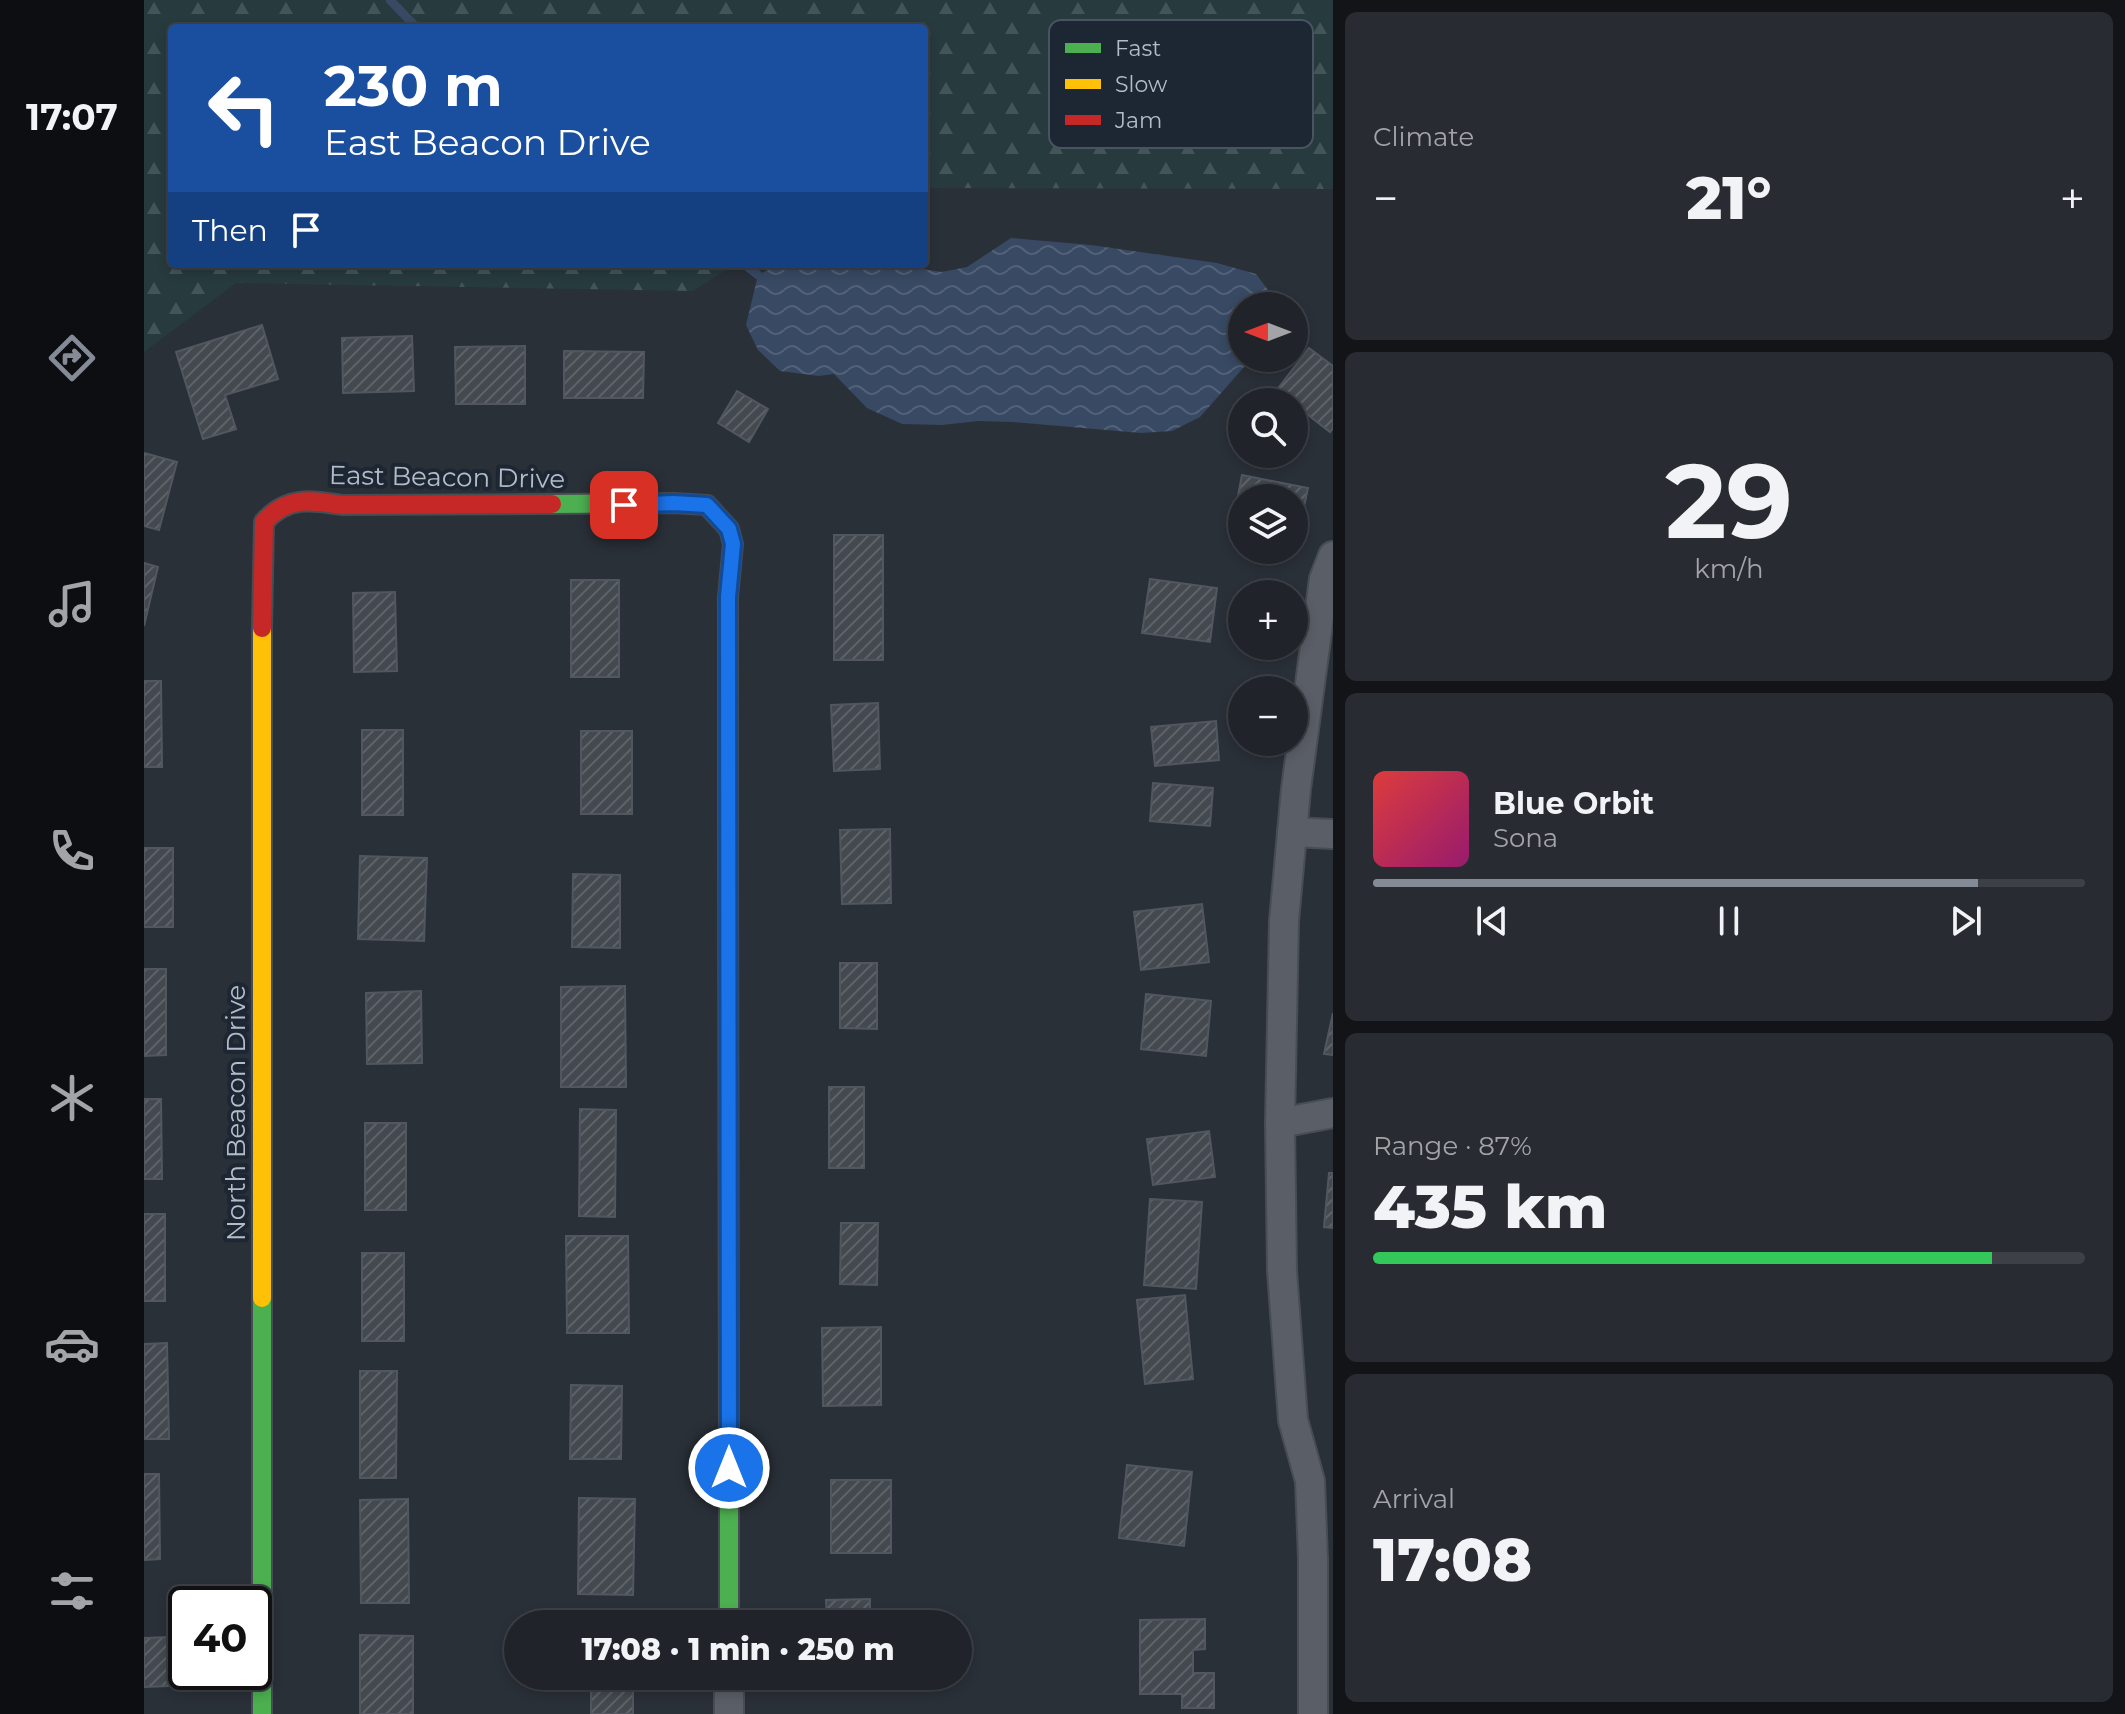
<!DOCTYPE html>
<meta charset="utf-8">
<style>
:root{--surface:#20242a;--page:#282c32;--text:#f1f3f6;--muted:#a2a4a8;--line:#3d4147;--accent:#848b96}
body{margin:0;font-family:Montserrat,sans-serif;background:var(--page);color:var(--text);height:100vh;display:flex;flex-direction:column;font-size:30px;white-space:nowrap}
*{box-sizing:border-box;margin:0}
p{font-size:26px;color:var(--muted)}
.icon{flex:none;width:44px;height:44px;fill:none;stroke:currentColor;stroke-width:2;stroke-linecap:round;stroke-linejoin:round}
.map{position:relative;flex:1;overflow:hidden}
.details{display:flex;flex-direction:column;gap:12px;padding:12px;background:#121417;width:792px}
.details>*{flex:none}
.top-card{position:absolute;left:24px;top:24px;width:760px;height:244px;border-radius:8px;box-shadow:0 4px 12px #0003,0 0 0 2px var(--line);background:#1a4fa0;color:#fff;overflow:hidden}
.needle{width:52px;rotate:270deg}
.buttons{position:absolute;left:1084px;top:292px;display:grid;gap:16px}
.buttons a{display:grid;place-items:center;width:80px;height:80px;border-radius:50%;background:var(--surface);box-shadow:0 4px 12px #0003,0 0 0 2px var(--line);font-size:40px}
.speed{position:absolute;left:24px;top:1586px;display:flex;gap:16px;font-size:40px;font-weight:700;text-align:center}
.speed>*{display:grid;place-content:center;width:104px;height:104px;border-radius:50%;background:var(--surface);box-shadow:0 4px 12px #0003,0 0 0 2px var(--line);line-height:1}
.speed .limit{border:4px solid #111;border-radius:12px;background:#fff;color:#111}
.pin{position:absolute;display:grid;place-items:center;width:68px;height:68px;color:#fff;margin:-34px;border-radius:16px;box-shadow:0 4px 12px #0006}
.me{position:absolute;width:88px;margin:-44px;rotate:0deg;stroke-linejoin:round;filter:drop-shadow(0 0 6px #0008)}
.turn{display:flex;align-items:center;gap:28px;height:168px;padding:0 24px;font-size:36px}
.turn .icon{width:104px;height:104px;stroke-width:2.5}
.turn b{display:block;font-size:56px;line-height:68px}
.then{display:flex;align-items:center;height:76px;padding:0 24px;background:#0003;gap:16px;font-size:30px}
.big{font-size:60px;font-weight:800;line-height:1.1}
.details .tile{flex:1;display:flex;flex-direction:column;justify-content:center;gap:12px;min-width:0;padding:0 28px;border-radius:12px;background:var(--page)}
.details .dial{align-items:center;gap:0}
.dial b{font-size:104px;line-height:1}
.song{display:flex;align-items:center;gap:24px}
.cover{width:96px;height:96px;border-radius:12px;background:linear-gradient(135deg,hsl(0 70% 55%),hsl(320 70% 35%))}
.played{height:8px;border-radius:4px;background:linear-gradient(90deg,var(--accent) 85%,var(--line) 85%)}
.keys{display:flex;justify-content:space-around;direction:ltr}
.heat{display:flex;justify-content:space-between;align-items:center;font-size:44px;direction:ltr}
.charge{height:12px;border-radius:6px;background:linear-gradient(90deg,#34c759 87%,var(--line) 0)}
.trip{position:absolute;left:360px;top:1610px;width:468px;height:80px;border-radius:40px;background:var(--surface);box-shadow:0 4px 12px #0003,0 0 0 2px var(--line);font-weight:800;line-height:80px;text-align:center}
main{display:flex;flex:1;min-height:0}
.menu{display:flex;flex-direction:column;width:144px;justify-content:space-around;align-items:center;background:#0d0e11;color:var(--muted)}
.menu .icon{width:56px;height:56px}
.menu .on{color:var(--accent)}
.menu b{font-size:36px;color:var(--text)}
.map>svg:first-child{display:block}
.forest{fill:url(#forest-firs)}
.water{fill:url(#water-waves)}
.lines{fill:none;stroke-linecap:round;stroke-linejoin:round}
.stream{stroke:#384963;stroke-width:9}
.building{fill:url(#building-hatch);stroke:#52575f;stroke-width:2}
.street-casing{stroke:#484c53;stroke-width:32}
.fast-casing{stroke:#484c53;stroke-width:22}
.slow-casing{stroke:#484c53;stroke-width:22}
.jam-casing{stroke:#484c53;stroke-width:22}
.street{stroke:#5a5e66;stroke-width:28}
.fast{stroke:#4caf50;stroke-width:18}
.slow{stroke:#ffc107;stroke-width:18}
.jam{stroke:#c62828;stroke-width:18}
.route-casing{stroke:#114b97;stroke-width:20}
.route{stroke:#1a73e8;stroke-width:14}
.labels{text-anchor:middle;stroke-width:8;stroke-linejoin:round;paint-order:stroke}
.street-label{font-size:26px;fill:#b4bcc9;stroke:#1d2633}
.key{fill:#1d2633;stroke:#4a5360;stroke-width:2}
.key-label{font-size:22px;fill:#b4bcc9}
</style>
<main>
<nav class="menu">
<b>17:07</b>
<svg class="icon on" aria-label="directions" viewBox="0 0 24 24"><path d="M12 3l9 9-9 9-9-9zM9 14v-3h6M13 9l2 2-2 2"/></svg>
<svg class="icon" aria-label="music" viewBox="0 0 24 24"><path d="M9 18V5l10-2v13"/><circle cx="6" cy="18" r="3"/><circle cx="16" cy="16" r="3"/></svg>
<svg class="icon" aria-label="phone" viewBox="0 0 24 24"><path d="M5 4h4l2 5-3 2q2 4 5 5l2-3 5 2v4C11 20 4 13 5 4z"/></svg>
<svg class="icon" aria-label="climate" viewBox="0 0 24 24"><path d="M12 3v18M4 7l16 10M4 17L20 7"/></svg>
<svg class="icon" aria-label="car" viewBox="0 0 24 24"><path d="M5 17H2v-5l4-1 3-4h7l3 4 3 1v5h-3M9 17h6M6 11h13"/><circle cx="7" cy="17" r="2"/><circle cx="17" cy="17" r="2"/></svg>
<svg class="icon" aria-label="filters" viewBox="0 0 24 24"><path d="M4 7h16M4 17h16"/><circle cx="9" cy="7" r="2"/><circle cx="15" cy="17" r="2"/></svg>
</nav>
<div class="map">
<svg width="1189" height="1714" viewBox="0 0 1189 1714">
<defs>
<pattern id="forest-firs" width="22" height="20" patternUnits="userSpaceOnUse" patternTransform="scale(2)"><rect width="22" height="20" fill="#273a3e"/><path d="M5 1l3.5 6h-7zM16 11l3.5 6h-7z" fill="#445559"/></pattern>
<pattern id="water-waves" width="16" height="10" patternUnits="userSpaceOnUse" patternTransform="scale(2)"><rect width="16" height="10" fill="#384963"/><path d="M0 5q4-4 8 0t8 0" fill="none" stroke="#526178"/></pattern>
<pattern id="building-hatch" width="6" height="6" patternUnits="userSpaceOnUse" patternTransform="scale(2)"><rect width="6" height="6" fill="#444950"/><path d="M-1 1l2-2M0 6l6-6M5 7l2-2" fill="none" stroke="#5d6168"/></pattern>
</defs>
<rect width="100%" height="100%" fill="#2a3038"/>
<path class="forest" d="M0,0h1189v189l-409,-1v-160h-752v236h563l-42,27 -457,-8 -92,69z"/>
<path class="water" d="M867,238l80,7 126,18 39,11 16,21 1,11h-31v52h10l-52,59 -28,14 -31,2 -129,-11 -34,-1 -36,4 -40,-1 -35,-16 -33,-34 -15,2 -39,-5 -22,-21 -12,-25 12,-50 21,-11h108l55,8 25,-5z"/>
<g class="lines">
<g class="stream">
<path d="M246,0l27,28"/>
<path d="M600,264l14,11"/>
</g>
</g>
<g class="building">
<path d="M118,325l16,54 -53,16 11,34 -33,10 -27,-87z"/>
<path d="M268,336l2,55 -71,2 -1,-55z"/>
<path d="M381,346v58h-69l-1,-57z"/>
<path d="M1165,348l24,18v62l-3,4 -36,-28v-2h-3l-15,-11z"/>
<path d="M420,351l80,1 -1,46h-79z"/>
<path d="M593,391l31,18 -19,33 -31,-19z"/>
<path d="M0,453l33,9 -18,68 -15,-4z"/>
<path d="M1098,475l66,13 -10,48 -4,-1v-37h-52v26l-9,-2z"/>
<rect x="690" y="535" width="49" height="125"/>
<path d="M0,563l14,4 -14,59z"/>
<path d="M1006,579l67,9 -7,54 -68,-9z"/>
<rect x="427" y="580" width="48" height="97"/>
<path d="M251,592l2,79 -43,1 -1,-79z"/>
<path d="M0,681h17l1,86h-18z"/>
<path d="M734,703l2,66 -46,2 -3,-66z"/>
<path d="M1072,721l3,39 -64,6 -4,-39z"/>
<rect x="218" y="730" width="41" height="85"/>
<rect x="437" y="731" width="51" height="83"/>
<path d="M1009,783l60,5 -3,38 -60,-5z"/>
<path d="M746,829l1,74 -49,1 -2,-74z"/>
<rect x="0" y="848" width="29" height="79"/>
<path d="M216,856l67,2 -3,83 -66,-2z"/>
<path d="M429,874l47,1v73l-48,-1z"/>
<path d="M1058,904l7,58 -68,8 -7,-58z"/>
<path d="M696,963h37v66l-37,-1z"/>
<path d="M0,969h22v86l-22,1z"/>
<path d="M481,986l1,101h-65v-100z"/>
<path d="M277,991l1,72 -55,1 -1,-71z"/>
<path d="M1002,994l65,7 -5,55 -65,-7z"/>
<path d="M1189,1013v42l-9,-1z"/>
<rect x="685" y="1087" width="35" height="81"/>
<path d="M0,1099h17l1,80h-18z"/>
<path d="M436,1109l36,1 -1,107 -36,-1z"/>
<rect x="221" y="1123" width="41" height="87"/>
<path d="M1065,1131l6,46 -62,8 -6,-46z"/>
<path d="M1185,1173h4v55l-9,-1z"/>
<path d="M1006,1199l52,3 -6,87 -52,-4z"/>
<rect x="0" y="1214" width="21" height="87"/>
<path d="M697,1223h37l-1,62 -37,-1z"/>
<path d="M422,1236h62l1,97h-62z"/>
<rect x="218" y="1253" width="42" height="88"/>
<path d="M1041,1295l8,84 -48,5 -8,-84z"/>
<path d="M737,1327v78l-58,1 -1,-78z"/>
<path d="M23,1343l2,96h-25v-95z"/>
<path d="M216,1371h37l-1,107h-36z"/>
<path d="M427,1385l51,1 -1,73h-51z"/>
<path d="M983,1465l65,7 -8,74 -65,-8z"/>
<path d="M0,1474h15l1,85 -16,1z"/>
<rect x="687" y="1480" width="60" height="73"/>
<path d="M435,1498l56,1 -2,96 -55,-1z"/>
<path d="M264,1499l1,104h-48l-1,-103z"/>
<path d="M726,1599v25h-43l-1,-24z"/>
<path d="M1061,1619v30l-12,1v23h21v35h-32v-14h-42v-74z"/>
<path d="M216,1635l53,1v78h-53z"/>
<path d="M24,1637v49l-24,1v-49z"/>
<rect x="447" y="1676" width="42" height="38"/>
</g>
<g class="lines">
<g class="street-casing">
<g id="street">
<path d="M1148,832l41,2"/>
<path d="M1136,1123l53,-10"/>
<path d="M585,1676v38"/>
<path d="M1169,1714v-155l-3,-78 -17,-61 -11,-149 -2,-148 4,-202 12,-132 28,-210 9,-23"/>
</g>
</g>
<g class="fast-casing">
<g id="fast">
<path d="M408,504l121,-1 34,2 22,24 4,15 -5,53v225"/>
<path d="M118,1298v416"/>
<path d="M585,1445v179"/>
</g>
</g>
<g class="slow-casing">
<path id="slow" d="M118,628v670"/>
</g>
<g class="jam-casing">
<g id="jam">
<path d="M118,628l2,-106c23,-26 47,-22 78,-17l210,-1"/>
<path d="M584,822l1,623"/>
</g>
</g>
<use href="#street" class="street"/>
<use href="#fast" class="fast"/>
<use href="#slow" class="slow"/>
<use href="#jam" class="jam"/>
</g>
<g class="lines">
<g class="route-casing">
<path id="route" d="M480,505l49,-2 34,2 22,24 4,15 -5,53 1,871"/>
</g>
<use href="#route" class="route"/>
</g>
<g class="labels">
<g class="street-label">
<text transform="translate(303 477) rotate(1)" y="9">East Beacon Drive</text>
<text transform="translate(92 1113) rotate(-90)" y="9">North Beacon Drive</text>
</g>
</g>
<rect x="905" y="20" width="264" height="128" rx="12" class="key"/>
<rect x="921" y="43" width="36" height="10" fill="#4caf50"/>
<rect x="921" y="79" width="36" height="10" fill="#ffc107"/>
<rect x="921" y="115" width="36" height="10" fill="#c62828"/>
<g class="key-label">
<text x="971" y="56">Fast</text>
<text x="971" y="92">Slow</text>
<text x="971" y="128">Jam</text>
</g>
</svg>
<div class="buttons">
<a><svg class="needle" viewBox="-14 -14 28 28"><path d="M0-13l5 13h-10z" fill="#e53935"/><path d="M0 13l5-13h-10z" fill="#a2a4a8"/></svg></a>
<a><svg class="icon" aria-label="search" viewBox="0 0 24 24"><circle cx="10" cy="10" r="6"/><path d="M15 15l6 6"/></svg></a>
<a><svg class="icon" aria-label="layers" viewBox="0 0 24 24"><path d="M12 4l9 5-9 5-9-5zM3 14l9 5 9-5"/></svg></a>
<a>+</a>
<a>−</a>
</div>
<div class="speed"><div class="limit">40</div></div>
<div class="pin" style="left:480px;top:505px;background:#d93025"><svg class="icon" aria-label="arrive" viewBox="0 0 24 24"><path d="M6 21V4h12l-3 4 3 4H6"/></svg></div>
<svg class="me" style="left:585px;top:1468px" viewBox="-20 -20 40 40"><circle r="17" fill="#1a73e8" stroke="#fff" stroke-width="3"/><path d="M0-11L8 9 0 5-8 9z" fill="#fff"/></svg>
<div class="trip">17:08 · 1 min · 250 m</div>
<div class="top-card">
<div class="turn"><svg class="icon" aria-label="left" viewBox="0 0 24 24"><path d="M17 20v-9H6M10 6l-5 5 5 5"/></svg><div><b>230 m</b>East Beacon Drive</div></div>
<div class="then">Then<svg class="icon" aria-label="arrive" viewBox="0 0 24 24"><path d="M6 21V4h12l-3 4 3 4H6"/></svg></div>
</div>
</div>
<section class="details">
<div class="tile"><p>Climate</p>
<div class="heat"><a>−</a><b class="big">21°</b><a>+</a></div>
</div>
<div class="tile dial"><b>29</b><p>km/h</p></div>
<div class="tile">
<div class="song"><i class="cover"></i><div><b>Blue Orbit</b><p>Sona</p></div></div>
<div class="played"></div>
<div class="keys"><svg class="icon" aria-label="previous" viewBox="0 0 24 24"><path d="M18 5L8 12l10 7zM5 5v14"/></svg><svg class="icon" aria-label="pause" viewBox="0 0 24 24"><path d="M8 5v14M16 5v14"/></svg><svg class="icon" aria-label="next" viewBox="0 0 24 24"><path d="M6 5l10 7-10 7zM19 5v14"/></svg></div>
</div>
<div class="tile"><p>Range · 87%</p><b class="big">435 km</b><div class="charge"></div></div>
<div class="tile"><p>Arrival</p><b class="big">17:08</b></div>
</section>
</main>
